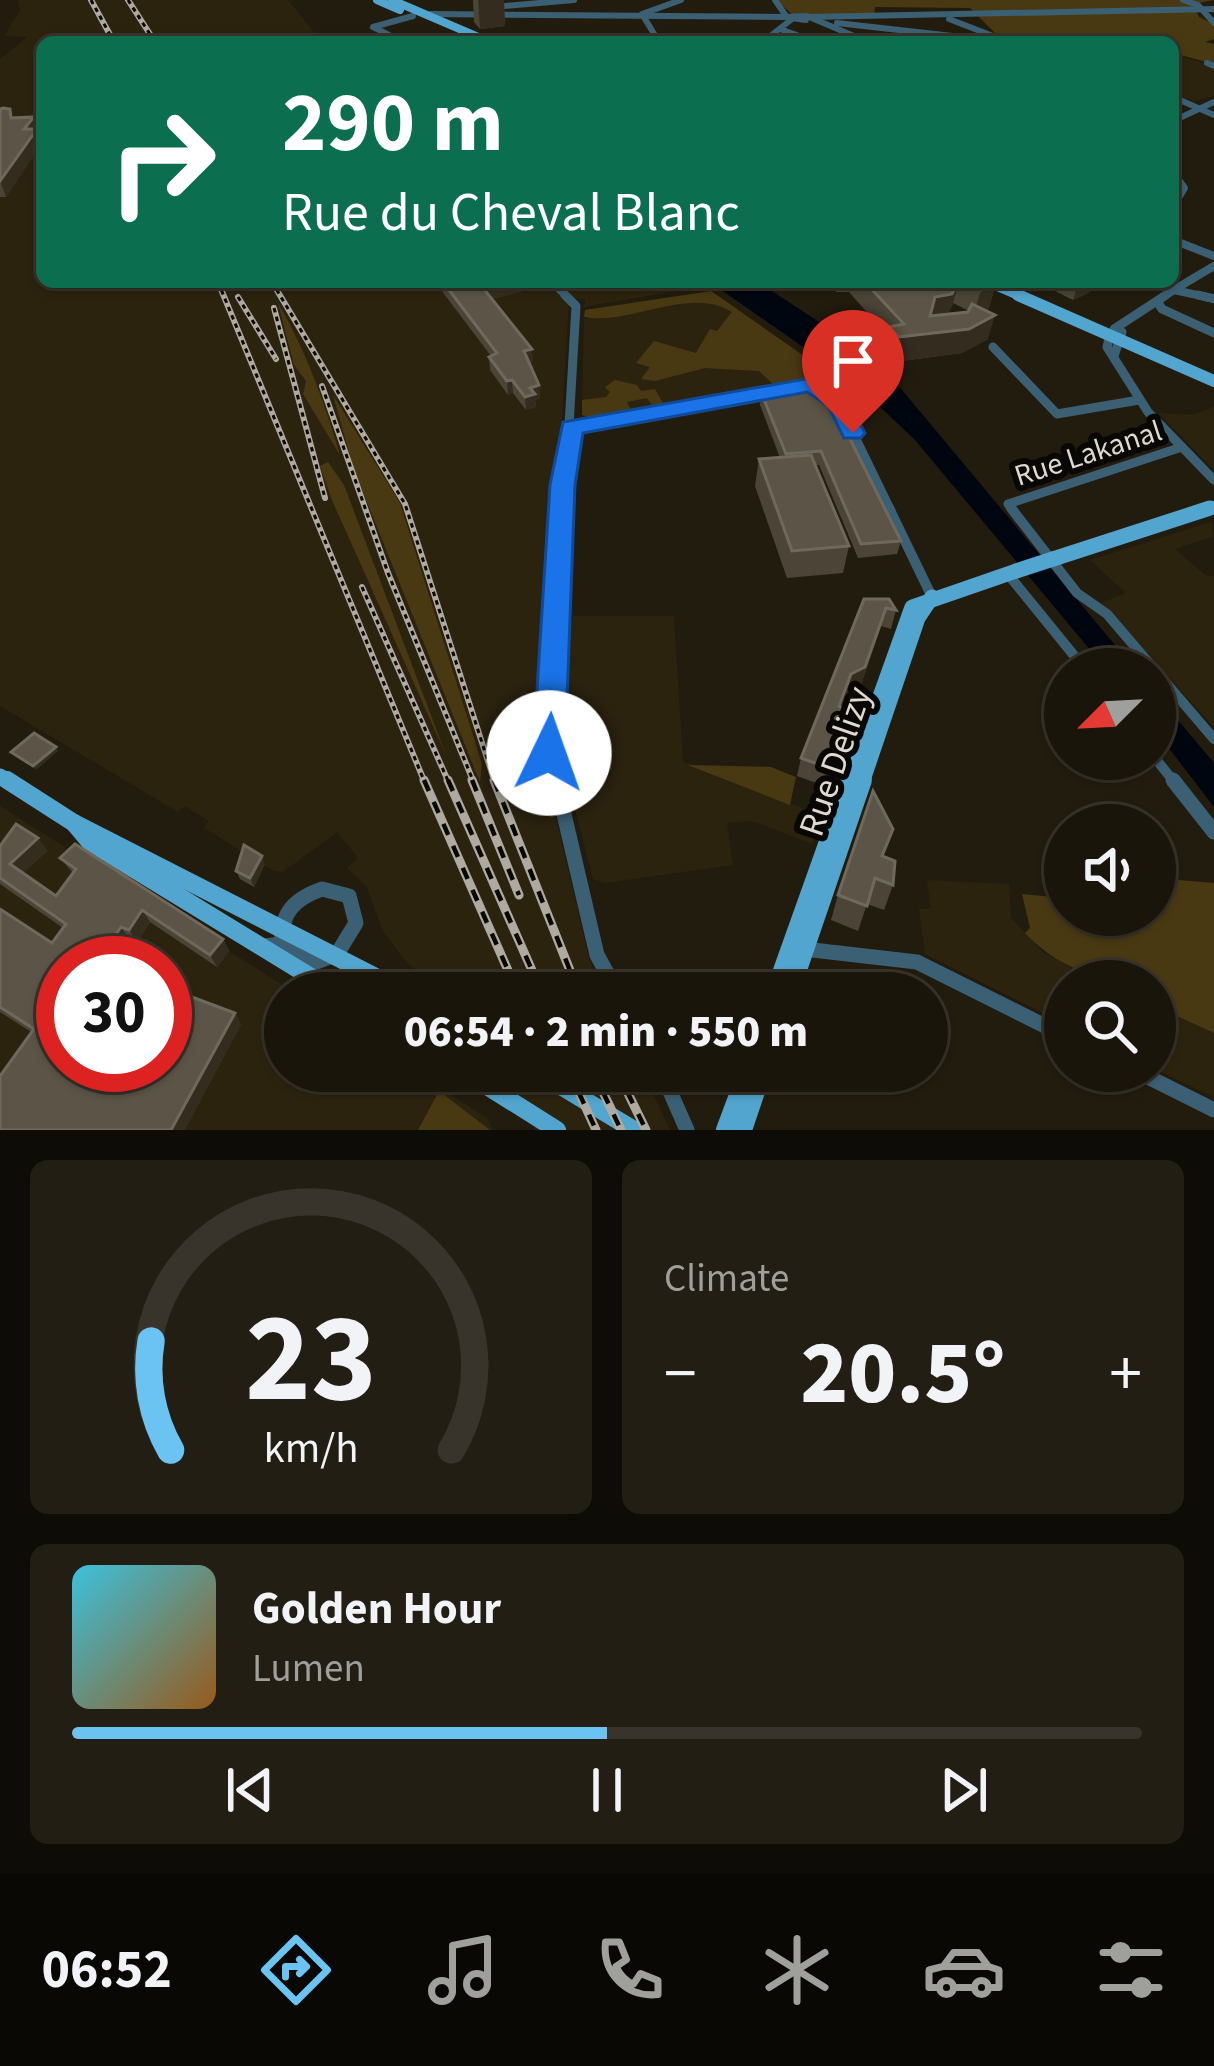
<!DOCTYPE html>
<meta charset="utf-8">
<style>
:root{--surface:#1a150a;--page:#231e13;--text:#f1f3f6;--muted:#9f9f9c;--line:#38342b;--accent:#6ac3f1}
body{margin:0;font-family:"Source Sans 3",sans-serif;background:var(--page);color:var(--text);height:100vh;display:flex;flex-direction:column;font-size:45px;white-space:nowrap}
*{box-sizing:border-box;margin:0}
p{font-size:39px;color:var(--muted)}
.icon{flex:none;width:66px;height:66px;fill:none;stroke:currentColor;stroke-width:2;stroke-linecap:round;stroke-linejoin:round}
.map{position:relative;height:1130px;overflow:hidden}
.sheet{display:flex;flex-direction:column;gap:30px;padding:30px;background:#0e0c06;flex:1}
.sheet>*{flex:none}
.hud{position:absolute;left:36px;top:36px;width:1143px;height:252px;border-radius:18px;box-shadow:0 3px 9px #0004,0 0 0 3px var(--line);background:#0b6e4f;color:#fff;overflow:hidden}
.needle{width:78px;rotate:246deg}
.tools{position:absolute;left:1044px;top:648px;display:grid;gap:24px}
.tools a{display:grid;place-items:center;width:132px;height:132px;border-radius:50%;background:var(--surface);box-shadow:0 3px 9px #0004,0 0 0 3px var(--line);font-size:60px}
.speed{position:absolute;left:36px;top:936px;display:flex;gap:24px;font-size:60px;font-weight:700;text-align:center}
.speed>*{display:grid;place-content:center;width:156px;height:156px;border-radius:50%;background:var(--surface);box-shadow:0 3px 9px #0004,0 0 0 3px var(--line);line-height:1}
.speed .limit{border:18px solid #d22;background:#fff;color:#111}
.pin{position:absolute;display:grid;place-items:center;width:102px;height:102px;color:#fff;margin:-123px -51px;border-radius:50% 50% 50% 0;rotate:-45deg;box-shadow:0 0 12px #0007}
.pin .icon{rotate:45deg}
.me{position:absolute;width:132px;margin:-66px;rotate:3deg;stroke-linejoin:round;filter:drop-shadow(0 0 9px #0008)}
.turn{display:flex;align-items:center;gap:42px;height:252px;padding:0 48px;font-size:54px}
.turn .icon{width:156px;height:156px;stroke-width:2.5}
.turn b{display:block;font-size:84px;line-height:102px}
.big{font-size:90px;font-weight:800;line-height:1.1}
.sheet .widget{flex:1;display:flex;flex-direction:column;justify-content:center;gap:18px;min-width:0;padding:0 42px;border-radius:18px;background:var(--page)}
.sheet .dial{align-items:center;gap:0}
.dial svg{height:312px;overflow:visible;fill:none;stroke:var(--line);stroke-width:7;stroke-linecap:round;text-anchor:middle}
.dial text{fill:var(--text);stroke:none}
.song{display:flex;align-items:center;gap:36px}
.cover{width:144px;height:144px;border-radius:18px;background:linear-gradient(135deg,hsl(190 70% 55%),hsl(30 70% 35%))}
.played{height:12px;border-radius:6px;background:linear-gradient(90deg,var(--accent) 50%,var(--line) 50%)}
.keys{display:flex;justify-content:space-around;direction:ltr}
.heat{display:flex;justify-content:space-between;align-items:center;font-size:66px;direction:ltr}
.sheet .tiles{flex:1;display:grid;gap:30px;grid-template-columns:1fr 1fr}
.widget:last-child{grid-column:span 2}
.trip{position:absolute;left:264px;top:972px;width:684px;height:120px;border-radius:60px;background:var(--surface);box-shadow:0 3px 9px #0004,0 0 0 3px var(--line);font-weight:800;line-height:120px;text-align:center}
.dock{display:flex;height:192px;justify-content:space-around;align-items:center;background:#0a0804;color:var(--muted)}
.dock .icon{width:84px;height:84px}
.dock .selected{color:var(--accent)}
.dock b{font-size:54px;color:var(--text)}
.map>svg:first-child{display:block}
.built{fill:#2c230f;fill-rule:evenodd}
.green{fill:#493913}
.water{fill:#00060f}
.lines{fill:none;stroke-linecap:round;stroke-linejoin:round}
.minor-far4{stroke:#3b6074;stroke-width:6}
.minor-far3{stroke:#3b6074;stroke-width:8}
.minor-far2{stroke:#3b6074;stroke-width:9}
.minor-far1{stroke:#3b6074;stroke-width:10}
.minor{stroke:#3b6074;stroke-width:15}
.major-far4{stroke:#52a5ce;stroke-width:8}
.major-far3{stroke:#52a5ce;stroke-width:9}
.major-far2{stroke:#52a5ce;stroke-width:12}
.major-far1{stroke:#52a5ce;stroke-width:15}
.major{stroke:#52a5ce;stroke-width:18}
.rail-far1-casing{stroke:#aeaaa0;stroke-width:6}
.rail-casing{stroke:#aeaaa0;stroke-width:9}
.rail-far1{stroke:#090703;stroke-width:3;stroke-dasharray:4.5;stroke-linecap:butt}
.rail{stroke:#090703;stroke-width:4.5;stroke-dasharray:12;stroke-linecap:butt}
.major-bridge{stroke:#52a5ce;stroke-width:15}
.wall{fill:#4b4437;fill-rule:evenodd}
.shaded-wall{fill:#342d1f}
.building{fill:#5b5447;stroke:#6f695d;stroke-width:3}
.route{fill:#1a73e8;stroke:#114b97;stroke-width:3}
.labels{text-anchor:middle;stroke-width:12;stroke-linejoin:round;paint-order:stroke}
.street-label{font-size:30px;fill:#ddd9d1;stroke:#090703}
.near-street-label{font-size:36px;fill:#ddd9d1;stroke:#090703}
</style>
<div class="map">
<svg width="1214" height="1130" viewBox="0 0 1214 1130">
<rect width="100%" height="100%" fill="#221c0e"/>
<g class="built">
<path d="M18,0h270l33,41 6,1h-285v240h503l24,22 -28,450 48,205 16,34h-161l-37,-30 -24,-32 -17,-45 -19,-18 11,-10 -21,-26 -54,40 -9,-1 -70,-43 5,-7 -24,-15 -7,6 -178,-106v-647l28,-22 -24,-1 16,-26z"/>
<path d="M1173,53l41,14v29l-20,5 -21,-7z"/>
<path d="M556,282h142l8,4 -123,21 3,-7 -12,-2z"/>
<path d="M722,298l99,70 -5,11 -221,40 -13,-4 2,-96z"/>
<path d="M1214,407v63l-55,-57 33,2z"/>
<path d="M1211,522l3,14 -39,13 30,26 9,1v151l-113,-124 25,-10 -36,-33z"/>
<path d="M573,616h101l9,145 139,55 -10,28 -60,-23 -25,2 6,42 -128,18 -12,-4 -32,-123 -1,-76z"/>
<path d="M0,806l295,187h-10v78h129l73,47 6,12h-493zM63,963h102v102h-102z"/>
<path d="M927,880l82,4 2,34 33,35 59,28h-38v43l-140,-70 -6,-45 12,-1z"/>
<path d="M1155,1006l59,27v64l-59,-28z"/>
<path d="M511,1071h131l28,59h-135z"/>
</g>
<g class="green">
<path d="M776,0h438l-21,4 6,13 15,7v15l-9,3 9,2v20l-41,-11v-11l-163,-2 6,-5 -21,-2 -25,-25 -95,-1 -1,7 -81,1z"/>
<path d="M711,291l110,77h-14l-2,5 11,6 -40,8 -17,-16 -54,-3 -50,13 -14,-2 9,-12 -14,-4 18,-22 42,12 14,-24 7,2 15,-19c-42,-27 -103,14 -148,5l1,-7z"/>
<path d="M278,303c28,48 45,95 62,152l-37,-61 3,-13 -12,-16z"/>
<path d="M615,380l22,5 4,6 14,-2 9,16 -11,2 -6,-9 -20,4 5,11 -37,6 -13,-4v-15l24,-3 4,-5 -5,-5z"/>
<path d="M333,395l67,108 82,261 -2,18 -126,-312z"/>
<path d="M328,462l16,23 102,270 -114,-255 -12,-34z"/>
<path d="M688,765l83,2 25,10 -6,28z"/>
<path d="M1155,878l59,5v150l-59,-27v-25c-52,0 -93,-9 -130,-48l5,-5 -8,-34 31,3 -3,-17 15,-1v36h90z"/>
<path d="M439,1091l51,39h-72z"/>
</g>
<g class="water">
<path d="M710,282h48l119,78 258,309h-29l-191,-229 -59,-56z"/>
<path d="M1155,693l59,70v44l-59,-77z"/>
</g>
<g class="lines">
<g class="minor-far4">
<path d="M775,0l11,16"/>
<path d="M1183,0l15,5 16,18"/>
<path d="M493,7l81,-7"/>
<path d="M431,14l354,3"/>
<path d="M809,17l405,-8"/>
<path d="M949,19l44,17"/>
<path d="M806,20l-21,-3 22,-1 61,26"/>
<path d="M837,23l169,19"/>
<path d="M780,29l36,13"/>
<path d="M403,42l-30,-15 40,-11"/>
<path d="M659,42l-17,-28 39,-14"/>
<path d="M744,42l25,-5 23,-18"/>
<path d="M829,42l9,-2"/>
<path d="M1207,63l7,3"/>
<path d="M1173,97l41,18"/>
<path d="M1173,121l41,-19"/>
</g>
<g class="minor-far3">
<path d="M1173,173l11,15 -11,18"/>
<path d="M1173,240l41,16"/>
<path d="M552,282l16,16"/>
<path d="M1177,288l37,-22"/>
<path d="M1161,298l13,-8 37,8"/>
</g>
<g class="minor-far2">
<path d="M1198,295l16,4"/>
<path d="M1157,301l5,8 52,24"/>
<path d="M1114,329l52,-34"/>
<path d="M993,347l64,67 82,-14"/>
<path d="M1114,356l8,-24 -12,2 -3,13 41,65 66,68"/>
<path d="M571,428l248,-42 19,16 53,109"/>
<path d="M564,511l12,-205 -11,-11"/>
<path d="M1014,511l-6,-7 174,-57"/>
</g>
<g class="minor-far1">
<path d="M889,508l43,89"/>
<path d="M1011,508l66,85 30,21 47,55"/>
<path d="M1007,573l78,96"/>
<path d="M1155,670l59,69"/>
<path d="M1155,758l20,25"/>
<path d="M556,783l-7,-30 15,-245"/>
</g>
<g class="minor">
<path d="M556,780l41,175 21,38"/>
<path d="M1173,780l41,52"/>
<path d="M322,889l27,7 7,27 -19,31 -23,9 -32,-19c-2,-31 12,-45 40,-55z"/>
<path d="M282,944l3,17"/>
<path d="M264,946l18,-2"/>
<path d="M804,949l113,13 148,74"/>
<path d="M661,1071l26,59"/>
<path d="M1136,1071l78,39"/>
</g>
<g class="major-far4">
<path d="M377,0l23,10"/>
<path d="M392,0l98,42"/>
</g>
<path class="major-far3" d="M987,282l37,16"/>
<g class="major-far2">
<path d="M1018,295l196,86"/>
<path d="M1201,511l13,-4"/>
</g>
<g class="major-far1">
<path d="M1053,559l157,-51"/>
<path d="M0,776l12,7"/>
<path d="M849,783l63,-176 104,-36"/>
<path d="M862,783l56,-165 14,-21"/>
</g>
<g class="major">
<path d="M7,780l67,43 333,170"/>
<path d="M74,823l16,19 247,151"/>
<path d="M774,993l76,-213"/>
<path d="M790,993l73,-213"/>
<path d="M463,1071l94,59"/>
<path d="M536,1071l98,59"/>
<path d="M725,1130l22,-59"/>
<path d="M743,1130l20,-59"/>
</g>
<g class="rail-far1-casing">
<g id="rail-far1">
<path d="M91,0l23,42"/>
<path d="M128,0l27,42"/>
<path d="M218,282l207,501"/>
<path d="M272,282l133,222 90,279"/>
<path d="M238,297l38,62"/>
<path d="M274,308l51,190"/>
<path d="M322,386l66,187 86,210"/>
<path d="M362,587l87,196"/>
</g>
</g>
<g class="rail-casing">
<g id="rail">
<path d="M424,780l94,213"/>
<path d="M448,780l94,213"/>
<path d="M472,780l47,115"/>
<path d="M494,780l85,213"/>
<path d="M569,1071l27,59"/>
<path d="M593,1071l28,59"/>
<path d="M617,1071l29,59"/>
</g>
</g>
<use href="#rail-far1" class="rail-far1"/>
<use href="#rail" class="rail"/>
<path class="major-bridge" d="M1016,571l37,-12"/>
</g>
<g class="wall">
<path d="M473,0h31l1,26 -25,3 -6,-7z"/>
<path d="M0,109l13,9 21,-1 8,25 -36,55h-6z"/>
<path d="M435,282h103v5l-46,12 41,63 -4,1 10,22 1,13 -5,2 1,7 -10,3 -13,-17 -5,2 -18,-25 -1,-13 2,-1z"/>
<path d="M827,282h158l10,5 -7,24v28l-26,14 -68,9 -10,-11 3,-16 -38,-43h-13zM953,303l16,8 -21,3z"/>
<path d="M1044,282h50l-4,10 -17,8 -30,-15z"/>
<path d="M824,387l77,154 -4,13 -39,4 -39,-93h-4l34,81 -6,27 -56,5 -32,-92 4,-27 21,-1 -20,-53 1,-13z"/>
<path d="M864,599l32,11 -5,19 -10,-3 -20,59 -14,7 -6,16 1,22 -12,33 7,8 -4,18 -36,-13 4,-18z"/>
<path d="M38,838l9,13 -24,22 33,23 17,-23 -13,-15 163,81 6,12 -12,16 -67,-45 -13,20 -8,-3 -16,24h-50l172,50 6,12 -210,7 -31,-20v-103l52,34 11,-15 -63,-44v-38z"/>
<path d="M884,857l9,28 -9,25 -17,-6 -9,27 -27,-11 7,-25z"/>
<path d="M265,864l-11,23 -14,-8 -4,-8z"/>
</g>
<g class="shaded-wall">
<path d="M478,0h26l1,26 -25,3z"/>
<path d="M34,117l8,27 -36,53 -6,-16 24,-52z"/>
<path d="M400,282h28l-27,6z"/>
<path d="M508,282h30v5l-54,14 -1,-13z"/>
<path d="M959,282l-6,21 -7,15 -16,3 5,-24z"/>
<path d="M1082,282h12l-4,10 -17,8 5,-16z"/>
<path d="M995,287l-7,24 -14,2 7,-23z"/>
<path d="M995,315l-7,24 -26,14 -68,9 5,-25z"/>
<path d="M532,349l1,13 -9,2v-13z"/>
<path d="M512,380l1,13 -5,2 -1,-14z"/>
<path d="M539,385l1,13 -5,2 1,7 -10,3 -1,-13 5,-9z"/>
<path d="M886,608l-25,77 -14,7 -13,32 5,-18 12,-32z"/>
<path d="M56,747l2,4 -22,19 -3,-4z"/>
<path d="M38,838l9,13 -28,26 -9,-13z"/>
<path d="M262,856l3,8 -11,23 -4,-9z"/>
<path d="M142,910l8,12 -13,20 -8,-12z"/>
<path d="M121,927l8,12 -16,24h-15z"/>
<path d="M223,939l6,12 -12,16 -7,-12z"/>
<path d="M235,1013l6,12 -56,105h-14z"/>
</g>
<g class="building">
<path d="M3,108l7,1 1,9 23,-1 -10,12h13l-37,52v-72z"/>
<path d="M443,282h65l-25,6 49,61 -8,2 15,34 -9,3 5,6 -10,3 -13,-17 -5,1 -18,-24 8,-4z"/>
<path d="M865,282h13l8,9 -4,-9h76l-6,12 -17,3 -5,19 38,-4 4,-8 23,11 -26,14 -70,8 -10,-10 15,-3z"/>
<path d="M965,282h20l10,5 -14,3z"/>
<path d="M824,387l77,154 -40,3 -40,-93 -35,3 -25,-62z"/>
<path d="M811,455l38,91 -57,5 -33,-92z"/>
<path d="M864,599h25l7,11 -10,-2 -21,59 -14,7 -12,32 7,6 -17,49 8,10 -36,-13z"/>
<path d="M34,733l22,14 -23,19 -22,-14z"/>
<path d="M873,791l20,38 -11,27 13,5 -2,24 -18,-7 -8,28 -29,-11z"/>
<path d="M16,824l22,14 -28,26 46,32 20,-27 -16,-11 15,-14 148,95 -13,16 -68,-45 -13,20 -8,-3 -24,35 3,1h-37v102h102v-78l70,26 -64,117h-171v-54l34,-47 -34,-22v-98l52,34 14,-19 -66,-46v-32z"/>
<path d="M244,845l18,11 -12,22 -14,-7z"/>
</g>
<path class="route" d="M811,378l35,19 19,36 -4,5h-17l-16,-32 -21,-14 -224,41 -8,52 -10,268 -5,10h-23l-4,-10 17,-268 13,-63z"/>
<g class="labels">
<g class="street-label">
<text transform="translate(1088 453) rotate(-18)" y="10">Rue Lakanal</text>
</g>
<g class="near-street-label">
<text transform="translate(834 761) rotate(-71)" y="13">Rue Delizy</text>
</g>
</g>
</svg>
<div class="tools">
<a><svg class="needle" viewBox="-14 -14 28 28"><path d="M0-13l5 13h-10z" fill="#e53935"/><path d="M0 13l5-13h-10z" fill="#9f9f9c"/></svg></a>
<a><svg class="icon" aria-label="sound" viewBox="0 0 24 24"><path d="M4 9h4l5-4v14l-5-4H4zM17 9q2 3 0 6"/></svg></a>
<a><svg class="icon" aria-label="search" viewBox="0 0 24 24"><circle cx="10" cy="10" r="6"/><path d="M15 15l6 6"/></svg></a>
</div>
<div class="speed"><div class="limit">30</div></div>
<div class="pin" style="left:853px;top:433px;background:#d93025"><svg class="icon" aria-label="arrive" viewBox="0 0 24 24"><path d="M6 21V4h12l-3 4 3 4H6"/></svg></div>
<svg class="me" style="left:549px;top:753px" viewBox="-20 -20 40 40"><circle r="19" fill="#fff"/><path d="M0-13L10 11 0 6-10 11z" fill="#1a73e8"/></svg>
<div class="trip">06:54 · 2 min · 550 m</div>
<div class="hud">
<div class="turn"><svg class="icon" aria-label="right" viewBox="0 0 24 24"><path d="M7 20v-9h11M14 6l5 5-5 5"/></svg><div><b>290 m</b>Rue du Cheval Blanc</div></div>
</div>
</div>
<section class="sheet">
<div class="tiles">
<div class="widget dial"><svg viewBox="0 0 100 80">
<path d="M14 69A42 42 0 1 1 86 69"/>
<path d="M14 69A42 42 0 0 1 9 41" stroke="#6ac3f1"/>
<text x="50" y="56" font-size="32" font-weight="700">23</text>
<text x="50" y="72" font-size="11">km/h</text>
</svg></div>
<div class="widget"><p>Climate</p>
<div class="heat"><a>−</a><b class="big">20.5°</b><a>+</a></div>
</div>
<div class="widget">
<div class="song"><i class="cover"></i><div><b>Golden Hour</b><p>Lumen</p></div></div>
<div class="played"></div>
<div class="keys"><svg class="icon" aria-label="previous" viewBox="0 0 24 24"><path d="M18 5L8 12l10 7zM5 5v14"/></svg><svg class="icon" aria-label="pause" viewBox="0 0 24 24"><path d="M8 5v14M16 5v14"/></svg><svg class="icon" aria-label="next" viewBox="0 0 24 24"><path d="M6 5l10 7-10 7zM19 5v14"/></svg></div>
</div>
</div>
</section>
<nav class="dock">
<b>06:52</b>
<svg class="icon selected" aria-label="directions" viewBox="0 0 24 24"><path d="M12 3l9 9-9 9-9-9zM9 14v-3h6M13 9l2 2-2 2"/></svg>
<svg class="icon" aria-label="music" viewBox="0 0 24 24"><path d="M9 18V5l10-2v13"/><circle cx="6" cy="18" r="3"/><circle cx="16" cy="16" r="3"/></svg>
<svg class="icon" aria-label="phone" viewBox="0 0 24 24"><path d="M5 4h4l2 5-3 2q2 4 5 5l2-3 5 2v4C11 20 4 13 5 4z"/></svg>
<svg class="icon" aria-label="climate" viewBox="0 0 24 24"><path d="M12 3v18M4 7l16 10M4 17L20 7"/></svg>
<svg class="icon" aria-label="car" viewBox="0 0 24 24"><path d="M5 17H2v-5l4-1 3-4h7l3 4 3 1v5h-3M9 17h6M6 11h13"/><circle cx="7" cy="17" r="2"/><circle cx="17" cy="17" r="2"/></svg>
<svg class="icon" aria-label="filters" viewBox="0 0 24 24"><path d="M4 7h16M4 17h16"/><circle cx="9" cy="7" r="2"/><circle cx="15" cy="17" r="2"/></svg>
</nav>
